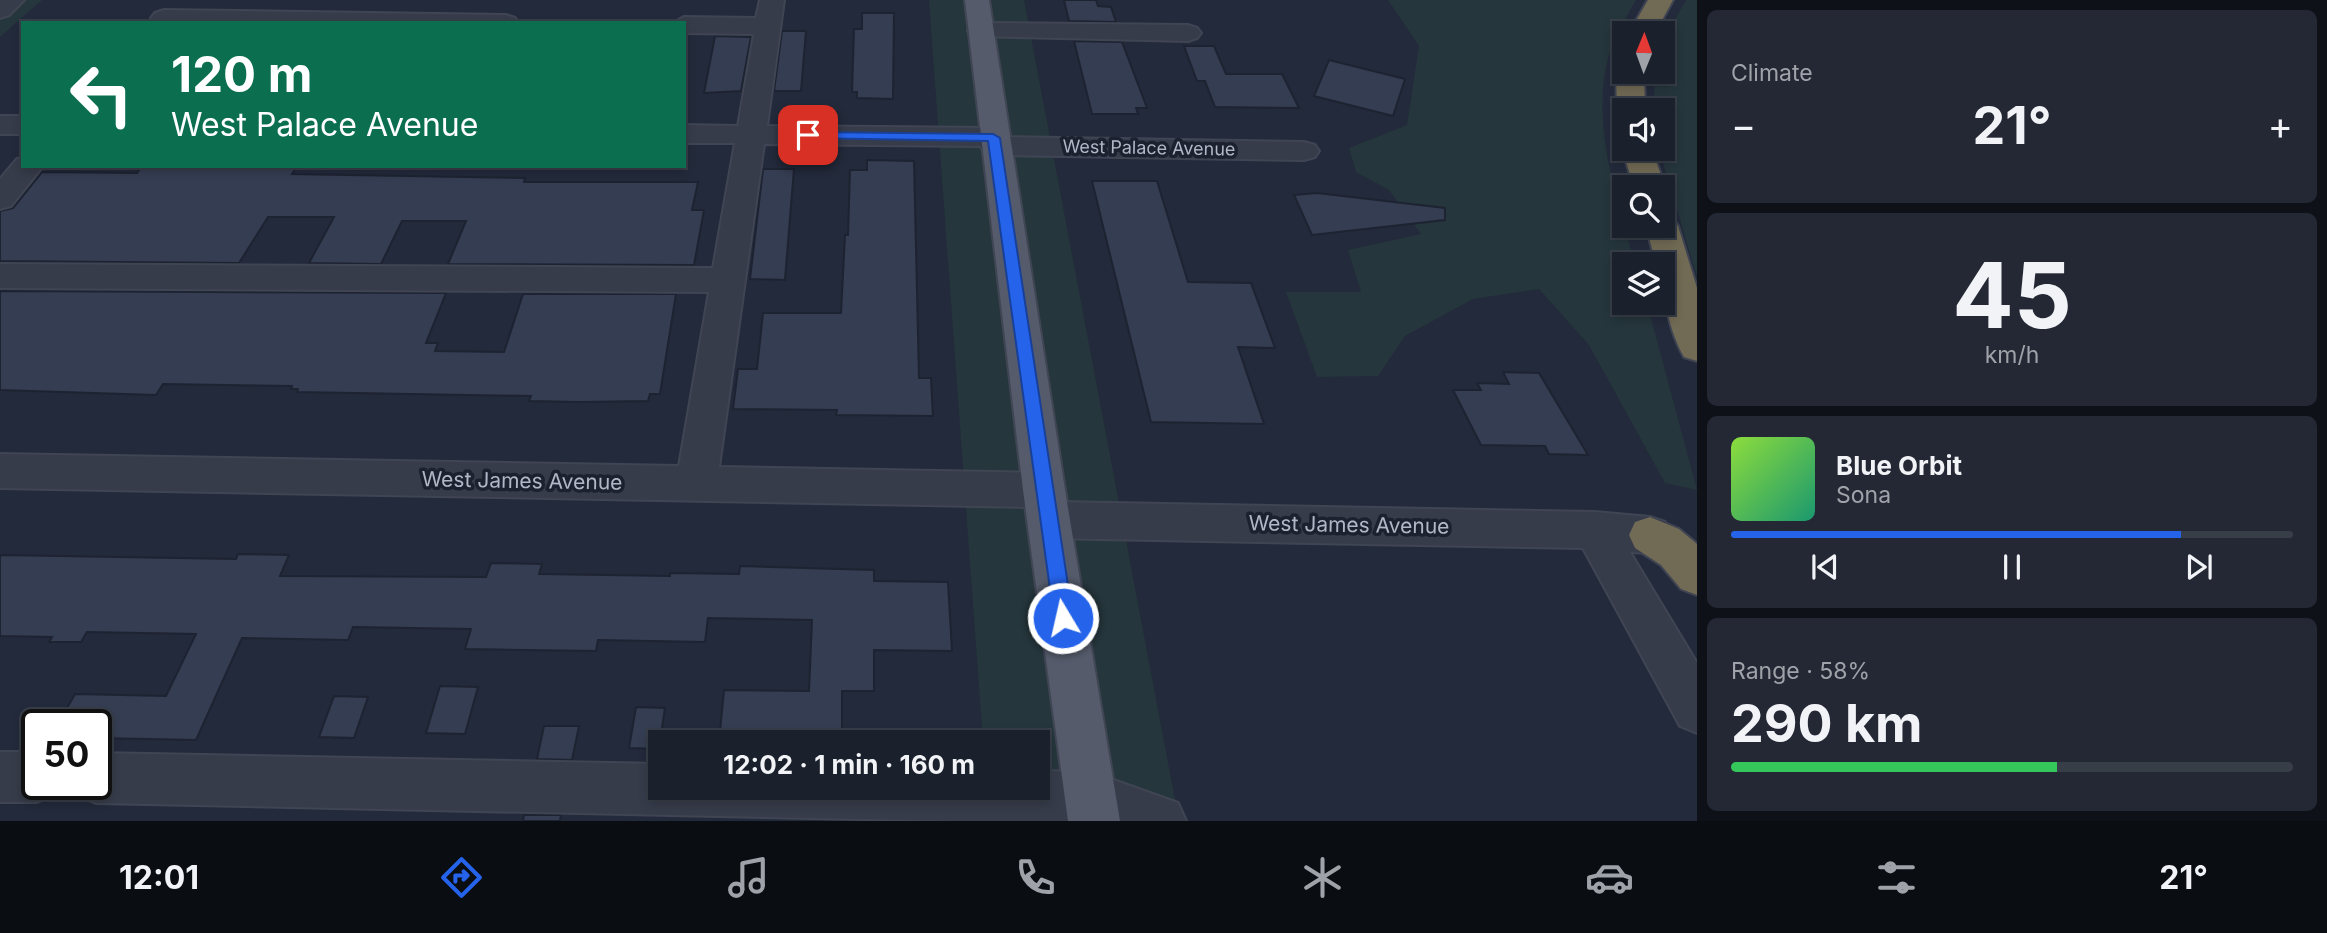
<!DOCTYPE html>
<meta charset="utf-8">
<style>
:root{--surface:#1a202c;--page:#232834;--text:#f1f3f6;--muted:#9fa3a9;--line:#383e48;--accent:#2563eb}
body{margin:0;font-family:Inter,sans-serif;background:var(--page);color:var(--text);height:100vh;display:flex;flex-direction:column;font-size:26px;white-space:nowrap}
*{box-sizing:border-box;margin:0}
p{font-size:23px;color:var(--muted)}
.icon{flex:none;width:38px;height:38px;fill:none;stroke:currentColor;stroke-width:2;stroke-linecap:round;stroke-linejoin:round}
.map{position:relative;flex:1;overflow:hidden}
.details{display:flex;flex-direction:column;gap:10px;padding:10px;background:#0e1218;width:630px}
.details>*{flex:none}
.guide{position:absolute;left:21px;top:21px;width:665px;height:147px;border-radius:0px;box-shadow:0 4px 10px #0003,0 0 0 2px var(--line);background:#0b6e4f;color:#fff;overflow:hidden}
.needle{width:46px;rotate:1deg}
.controls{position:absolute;left:1612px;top:21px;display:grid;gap:14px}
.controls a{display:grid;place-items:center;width:63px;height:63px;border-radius:0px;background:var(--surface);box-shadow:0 4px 10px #0003,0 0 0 2px var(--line);font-size:35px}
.speed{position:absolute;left:21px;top:709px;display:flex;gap:14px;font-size:35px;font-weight:700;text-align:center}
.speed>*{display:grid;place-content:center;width:91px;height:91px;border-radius:50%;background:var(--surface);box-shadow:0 4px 10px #0003,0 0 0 2px var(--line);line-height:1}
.speed .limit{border:4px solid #111;border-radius:10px;background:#fff;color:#111}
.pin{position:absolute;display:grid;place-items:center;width:60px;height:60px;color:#fff;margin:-30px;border-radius:14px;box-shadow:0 4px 10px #0006}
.me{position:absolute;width:77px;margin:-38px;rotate:351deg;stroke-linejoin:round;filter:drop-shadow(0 0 5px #0008)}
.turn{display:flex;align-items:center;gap:24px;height:147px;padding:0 35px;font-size:32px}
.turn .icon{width:91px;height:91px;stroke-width:2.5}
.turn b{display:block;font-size:49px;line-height:60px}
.big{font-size:52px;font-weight:700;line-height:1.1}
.details .card{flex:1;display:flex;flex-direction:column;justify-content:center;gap:10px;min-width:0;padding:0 24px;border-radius:10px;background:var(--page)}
.details .dial{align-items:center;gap:0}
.dial b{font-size:91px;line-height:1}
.song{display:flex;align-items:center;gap:21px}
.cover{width:84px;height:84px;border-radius:10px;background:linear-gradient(135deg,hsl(90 70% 55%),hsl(160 70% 35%))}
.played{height:7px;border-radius:4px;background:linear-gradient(90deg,var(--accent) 80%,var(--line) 80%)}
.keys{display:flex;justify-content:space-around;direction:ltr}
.heat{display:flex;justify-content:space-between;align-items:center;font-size:38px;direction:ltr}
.charge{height:10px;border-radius:5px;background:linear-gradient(90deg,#34c759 58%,var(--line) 0)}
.trip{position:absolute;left:648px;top:730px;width:402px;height:70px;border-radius:0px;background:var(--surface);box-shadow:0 4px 10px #0003,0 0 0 2px var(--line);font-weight:700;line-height:70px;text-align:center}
.dock{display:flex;height:112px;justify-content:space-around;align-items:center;background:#0a0d12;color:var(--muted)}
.dock .icon{width:49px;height:49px}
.dock .selected{color:var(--accent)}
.dock b{font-size:32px;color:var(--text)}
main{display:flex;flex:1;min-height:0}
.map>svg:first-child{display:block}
.green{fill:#25363c}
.building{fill:#353d52;stroke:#1e2332;stroke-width:2}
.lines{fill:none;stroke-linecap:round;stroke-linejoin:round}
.minor-casing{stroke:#404554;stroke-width:4}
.major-casing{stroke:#404554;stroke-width:4}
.highway-casing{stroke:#3f4453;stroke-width:4}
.minor{fill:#373c4b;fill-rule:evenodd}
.major{fill:#555b6b;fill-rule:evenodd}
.highway{fill:#716a54;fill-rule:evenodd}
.route{fill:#2563eb;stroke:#184099;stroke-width:2}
.labels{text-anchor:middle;stroke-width:7;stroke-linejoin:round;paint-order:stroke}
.far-street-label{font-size:18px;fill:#b2b7c7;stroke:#1c2130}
.street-label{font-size:21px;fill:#b2b7c7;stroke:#1c2130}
</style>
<main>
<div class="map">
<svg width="1697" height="821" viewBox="0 0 1697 821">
<rect width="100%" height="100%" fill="#232a3b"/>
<g class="green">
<path d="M0,0h42l-42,37z"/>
<path d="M929,0h95l155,821h-190l-2,-33h51v-46h-55z"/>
<path d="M1388,0h248c-8,15 -20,32 -25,48 -23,70 6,150 24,216h-11v39h23l50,187 -32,-7 -76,-138 -50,-56 -66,10 -68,37 -27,40 -61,1 -31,-85h75l-13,-42 73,-16 -32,-44 -33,-18 -7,-24 58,-23 12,-79z"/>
<path d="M1686,0h11v277l-38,-128h3v-39h-9l3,-38h6l1,-31z"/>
</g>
<g class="building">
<path d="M1064,0h32l2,6 13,1 5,15 -47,-1z"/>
<path d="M862,13h32l-1,86 -36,-1v-6h-5l2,-63h8z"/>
<path d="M782,31h24l-5,60h-27z"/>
<path d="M715,36l36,1 -10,54 -37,2z"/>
<path d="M1074,41l48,1 25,66h-11l2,6h-46z"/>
<path d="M1184,46h30l12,28h56l17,34 -84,-1 -10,-26h-8z"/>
<path d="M1329,60l76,19 -12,37 -79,-20z"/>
<path d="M867,160l47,1 5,217h12l2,38 -97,-1 1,-5 -104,-1 5,-40h19l6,-56h78l4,-78h3l2,-65h17z"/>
<path d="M142,166l154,2 -4,6 233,4 -1,4h174l-6,28h12l-10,55 -246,-1 18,-43h-64l-21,43 -72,-1 25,-46h-66l-29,46 -239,-2v-50l13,-3 29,-36 95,1z"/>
<path d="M763,169h31l-9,111 -35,-1z"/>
<path d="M1092,181h65l31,101 63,1 24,65 -37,-1 26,77 -113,-2z"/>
<path d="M1317,193l128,15v12l-133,15 -18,-40z"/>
<path d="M0,291l446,2 -20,50h12l-3,8 69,1 19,-58h153l-16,100h-10l-2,7 -69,1 -50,-1 2,-5 -234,-4 1,-3h-7l1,-3 -129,-2 -7,11 -156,-5z"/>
<path d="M1503,372l36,1 49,82 -39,-1 -4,-8 -64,-1 -28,-55h28l-4,-7 32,1z"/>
<path d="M238,554l51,1 -9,21 206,1 5,-14 51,1 -3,10 131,2v-3l69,1 1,-8 134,4v11l74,1 4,69 -78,-1v41h-32v51h-123l5,-52 85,1 3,-71 -104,-2 -3,24 -107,-2 -2,11 -131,-2 6,-20 -118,-2 -5,13 -106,-2 -46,102 -100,-2v-14h-38l17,-30 91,2 30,-62 -109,-2 -6,10h-32l3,-5 -52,-1v-81l236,4z"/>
<path d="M440,686l38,1 -13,47 -39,-1z"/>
<path d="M334,696l34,1 -14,41 -35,-1z"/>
<path d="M636,707l29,1 -6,41 -30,-1z"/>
<path d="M544,726h35l-7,34 -35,-1z"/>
<path d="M524,815h37l-1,6h-37z"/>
</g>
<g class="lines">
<g class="minor-casing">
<g id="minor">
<path d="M0,0h24l-15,15 -9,3z"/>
<path d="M760,0h24l-17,126 226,2 10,3 4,6 297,5 11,3 4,6 -4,6 -11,3 -309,-5 -10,-3 -5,-6 -216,-2 -45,323 325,6 15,5 6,12 -7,12 537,10 55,5 15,5 6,13 -6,13 -15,5 -20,-1 67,111v70l-17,-7 -97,-178 -535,-10 -15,-5 -6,-13 7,-13 -1034,-19v-34l679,12 30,-174 -709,-4v-24l713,4 22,-125h-51v-18l54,1 16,-92 -70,-1v-10h-11l11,-6 72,1z"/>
<path d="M164,10l342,5 9,3 4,5h-364l-4,-5 4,-5z"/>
<path d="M981,23l207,2 9,3 4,5 -4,5 -9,3 -216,-5 -4,-5 4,-5z"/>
<rect x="0" y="116" width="23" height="18"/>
<path d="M23,158v8h20l-32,40 -11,3v-30l17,-20z"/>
<path d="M0,752h37v32h22l-4,11 -18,7h-37z"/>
<path d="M96,753l564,11v24h378v-17l53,1 87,31 8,18h-227l-863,-18 -18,-7 -5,-12h23z"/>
</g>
</g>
<g class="major-casing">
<path id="major" d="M965,0h24l76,490 55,331h-52l-45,-331z"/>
</g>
<g class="highway-casing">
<g id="highway">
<path d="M1648,0h25l-18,33h-26z"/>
<path d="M1624,65v7h20l1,38h-21v7l-7,-7 -1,-38z"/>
<path d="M1624,146v3h28l13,38 -3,3v-3h-28l-12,-38z"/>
<path d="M1662,216l11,3 5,7 19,62v73l-13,-4c-15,-26 -22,-63 -22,-93h-6l-10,-38h16z"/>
<path d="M1650,517l29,12 18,15v51l-16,-6 -20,-24 -26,-17 -6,-13 6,-13z"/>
</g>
</g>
<use href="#minor" class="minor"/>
<use href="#major" class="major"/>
<use href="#highway" class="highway"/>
</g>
<path class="route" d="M808,132l185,2 7,4 73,480 -3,6 -7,2 -6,-2 -3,-6 -66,-477 -184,-3v-5z"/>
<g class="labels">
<g class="far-street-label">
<text transform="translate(1149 148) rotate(1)" y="6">West Palace Avenue</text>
</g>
<g class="street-label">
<text transform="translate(522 481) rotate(1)" y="7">West James Avenue</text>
<text transform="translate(1349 525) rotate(1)" y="7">West James Avenue</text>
</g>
</g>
</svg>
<div class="controls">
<a><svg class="needle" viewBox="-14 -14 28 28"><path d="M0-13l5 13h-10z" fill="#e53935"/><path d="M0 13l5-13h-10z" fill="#9fa3a9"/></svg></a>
<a><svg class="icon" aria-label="sound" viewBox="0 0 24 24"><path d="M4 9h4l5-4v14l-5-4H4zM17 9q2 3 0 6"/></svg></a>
<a><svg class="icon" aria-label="search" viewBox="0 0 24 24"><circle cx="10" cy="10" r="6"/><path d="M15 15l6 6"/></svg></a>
<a><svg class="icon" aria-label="layers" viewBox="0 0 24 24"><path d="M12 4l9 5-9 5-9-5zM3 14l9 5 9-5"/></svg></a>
</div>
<div class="speed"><div class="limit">50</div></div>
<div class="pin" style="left:808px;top:135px;background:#d93025"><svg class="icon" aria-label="arrive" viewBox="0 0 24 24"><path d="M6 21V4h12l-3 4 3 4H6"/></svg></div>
<svg class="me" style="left:1063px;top:618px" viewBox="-20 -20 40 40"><circle r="17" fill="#2563eb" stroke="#fff" stroke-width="3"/><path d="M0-11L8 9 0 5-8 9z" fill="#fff"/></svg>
<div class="trip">12:02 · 1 min · 160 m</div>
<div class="guide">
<div class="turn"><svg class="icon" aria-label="left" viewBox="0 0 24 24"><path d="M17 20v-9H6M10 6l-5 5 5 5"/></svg><div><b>120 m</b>West Palace Avenue</div></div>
</div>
</div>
<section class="details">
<div class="card"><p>Climate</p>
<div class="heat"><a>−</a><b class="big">21°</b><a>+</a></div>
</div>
<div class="card dial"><b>45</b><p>km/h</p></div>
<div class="card">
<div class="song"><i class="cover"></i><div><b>Blue Orbit</b><p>Sona</p></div></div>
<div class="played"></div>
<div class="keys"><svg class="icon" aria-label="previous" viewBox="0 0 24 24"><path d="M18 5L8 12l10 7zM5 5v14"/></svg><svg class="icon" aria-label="pause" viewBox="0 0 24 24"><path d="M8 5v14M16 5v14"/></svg><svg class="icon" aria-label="next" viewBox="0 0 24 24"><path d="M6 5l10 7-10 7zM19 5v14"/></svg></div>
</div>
<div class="card"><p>Range · 58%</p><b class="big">290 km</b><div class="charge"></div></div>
</section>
</main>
<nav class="dock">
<b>12:01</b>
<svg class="icon selected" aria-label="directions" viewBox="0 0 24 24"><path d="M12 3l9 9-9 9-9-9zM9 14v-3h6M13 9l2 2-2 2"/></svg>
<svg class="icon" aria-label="music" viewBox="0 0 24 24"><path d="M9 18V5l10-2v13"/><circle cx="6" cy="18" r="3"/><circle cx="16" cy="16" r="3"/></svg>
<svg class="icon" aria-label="phone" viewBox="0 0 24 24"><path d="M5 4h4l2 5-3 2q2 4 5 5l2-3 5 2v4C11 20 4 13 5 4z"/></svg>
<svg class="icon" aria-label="climate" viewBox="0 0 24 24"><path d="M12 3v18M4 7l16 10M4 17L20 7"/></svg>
<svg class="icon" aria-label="car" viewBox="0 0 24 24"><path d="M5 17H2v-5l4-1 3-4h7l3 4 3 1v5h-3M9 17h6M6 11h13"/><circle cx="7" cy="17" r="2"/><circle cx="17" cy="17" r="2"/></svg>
<svg class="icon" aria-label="filters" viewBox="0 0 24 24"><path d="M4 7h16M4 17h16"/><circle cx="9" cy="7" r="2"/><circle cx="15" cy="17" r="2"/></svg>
<b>21°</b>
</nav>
